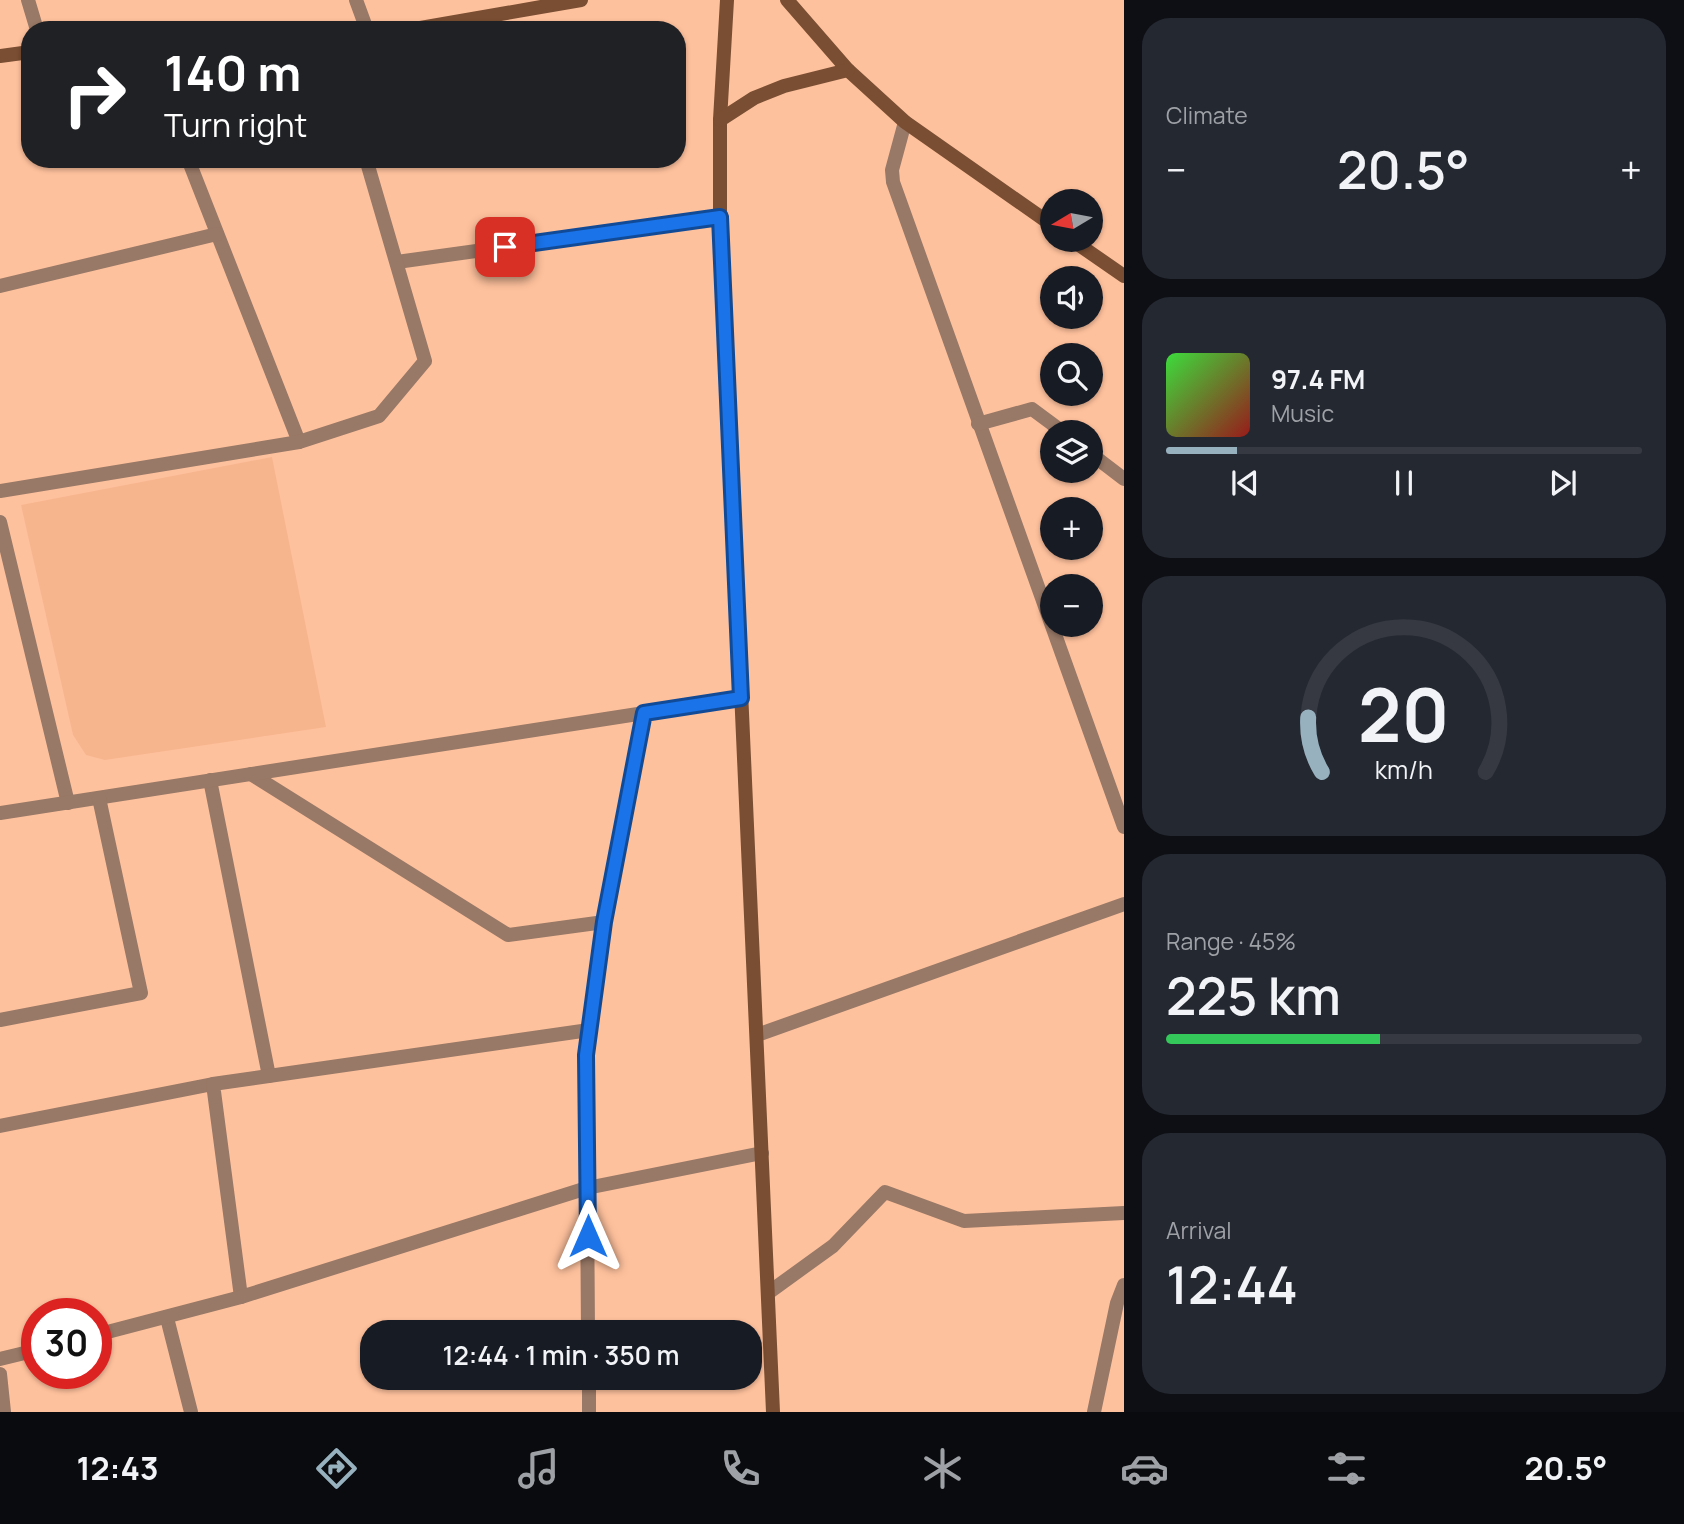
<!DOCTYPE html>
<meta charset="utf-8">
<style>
:root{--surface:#171b24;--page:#242831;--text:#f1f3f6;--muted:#9ea1a6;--line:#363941;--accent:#97b1bf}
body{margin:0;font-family:Manrope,sans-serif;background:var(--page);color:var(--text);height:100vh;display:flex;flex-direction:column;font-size:26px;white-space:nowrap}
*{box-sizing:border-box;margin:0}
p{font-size:23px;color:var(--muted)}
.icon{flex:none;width:38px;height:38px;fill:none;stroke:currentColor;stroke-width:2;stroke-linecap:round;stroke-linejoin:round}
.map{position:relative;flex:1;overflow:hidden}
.details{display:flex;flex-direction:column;gap:18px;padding:18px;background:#0d0f14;width:560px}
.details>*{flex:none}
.guide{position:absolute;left:21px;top:21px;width:665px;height:147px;border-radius:28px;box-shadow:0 2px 5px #0004;background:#202124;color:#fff;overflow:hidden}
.needle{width:46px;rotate:260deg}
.fabs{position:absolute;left:1040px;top:189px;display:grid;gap:14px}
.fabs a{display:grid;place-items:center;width:63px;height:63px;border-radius:50%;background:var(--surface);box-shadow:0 2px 5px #0004;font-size:35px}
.speed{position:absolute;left:21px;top:1298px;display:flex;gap:14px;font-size:35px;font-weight:700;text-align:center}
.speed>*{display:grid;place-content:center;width:91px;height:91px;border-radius:50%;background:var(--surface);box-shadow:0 2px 5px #0004;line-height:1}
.speed .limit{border:10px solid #d22;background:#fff;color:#111}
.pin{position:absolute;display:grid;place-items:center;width:60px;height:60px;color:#fff;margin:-30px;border-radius:14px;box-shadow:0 4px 10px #0006}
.me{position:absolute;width:77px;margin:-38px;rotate:0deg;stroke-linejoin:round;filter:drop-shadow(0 0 5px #0008)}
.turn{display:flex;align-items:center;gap:24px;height:147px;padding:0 28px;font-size:32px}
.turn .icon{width:91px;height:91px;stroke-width:2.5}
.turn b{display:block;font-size:49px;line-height:60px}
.big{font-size:52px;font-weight:600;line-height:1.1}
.details .card{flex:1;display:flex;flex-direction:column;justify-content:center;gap:10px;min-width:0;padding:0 24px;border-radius:28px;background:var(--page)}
.details .dial{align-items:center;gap:0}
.dial svg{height:182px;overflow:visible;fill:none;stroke:var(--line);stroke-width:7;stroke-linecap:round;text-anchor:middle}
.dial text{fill:var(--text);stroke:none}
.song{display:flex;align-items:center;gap:21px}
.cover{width:84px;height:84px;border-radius:10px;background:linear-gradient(135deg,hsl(120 70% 55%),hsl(0 70% 35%))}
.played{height:7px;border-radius:4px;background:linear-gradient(90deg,var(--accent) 15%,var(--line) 15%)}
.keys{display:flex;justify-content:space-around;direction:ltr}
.heat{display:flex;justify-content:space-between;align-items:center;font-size:38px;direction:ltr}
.charge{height:10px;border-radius:5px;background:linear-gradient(90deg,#34c759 45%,var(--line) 0)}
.trip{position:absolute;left:360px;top:1320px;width:402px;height:70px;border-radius:28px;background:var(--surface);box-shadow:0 2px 5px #0004;font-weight:600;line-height:70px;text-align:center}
.tab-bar{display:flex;height:112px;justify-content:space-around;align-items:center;background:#090b0e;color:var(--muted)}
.tab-bar .icon{width:49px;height:49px}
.tab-bar .active{color:var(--accent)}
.tab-bar b{font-size:32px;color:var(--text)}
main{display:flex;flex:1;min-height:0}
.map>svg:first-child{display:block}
.built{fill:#f7b58e}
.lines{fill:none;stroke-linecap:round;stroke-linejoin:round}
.street{stroke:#987866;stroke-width:14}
.secondary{stroke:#7a4e32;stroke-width:14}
.route-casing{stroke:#114b97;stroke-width:18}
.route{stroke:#1a73e8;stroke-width:12}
</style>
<main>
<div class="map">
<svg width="1124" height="1412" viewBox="0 0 1124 1412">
<rect width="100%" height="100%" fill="#fec19d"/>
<path class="built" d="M272,457l54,270 -221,33 -19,-5 -13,-20 -52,-230z"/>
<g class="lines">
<g class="street">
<path d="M28,0l9,30"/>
<path d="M356,0l11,30"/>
<path d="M905,122l-13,48 1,12 231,645"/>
<path d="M188,159l111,283"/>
<path d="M397,262l323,-45"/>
<path d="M0,286l217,-52"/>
<path d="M978,424l54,-15 31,23"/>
<path d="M1090,453l34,26"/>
<path d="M0,491l299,-49 80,-26 46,-55 -59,-202"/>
<path d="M0,522l68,281"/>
<path d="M251,774l257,161 96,-13"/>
<path d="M210,780l59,296"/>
<path d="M0,813l741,-115"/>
<path d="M0,1020l141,-27 -42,-195"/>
<path d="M757,1035l367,-131"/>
<path d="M0,1126l213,-42"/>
<path d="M768,1293l65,-47 52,-54 79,29 160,-8"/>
<path d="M241,1297l-28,-213 376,-54"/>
<path d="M167,1318l24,94"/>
<path d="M588,1332l-2,-277 18,-133 40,-209"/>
<path d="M96,1335l145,-38 346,-109 175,-35"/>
<path d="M0,1359l37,-9"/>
<path d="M0,1374l4,38"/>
<path d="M589,1377v35"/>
<path d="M1094,1412l23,-109 7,-18"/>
</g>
<g class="secondary">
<path d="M727,0l-7,120v97l53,1195"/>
<path d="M787,0l61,70 57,52 147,103"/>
<path d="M409,30l172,-30"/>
<path d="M0,56l30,-4"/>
<path d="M720,120l34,-22 30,-12 64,-16"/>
<path d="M1072,240l52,36"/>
</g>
</g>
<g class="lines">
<g class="route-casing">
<path id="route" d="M505,247l215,-30 21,481 -97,15 -40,209 -18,133 2,181"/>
</g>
<use href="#route" class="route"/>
</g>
</svg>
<div class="fabs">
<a><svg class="needle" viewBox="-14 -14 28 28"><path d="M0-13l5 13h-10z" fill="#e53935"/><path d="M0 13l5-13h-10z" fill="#9ea1a6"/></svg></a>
<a><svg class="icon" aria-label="sound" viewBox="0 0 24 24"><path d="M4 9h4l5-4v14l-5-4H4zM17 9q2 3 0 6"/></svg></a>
<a><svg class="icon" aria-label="search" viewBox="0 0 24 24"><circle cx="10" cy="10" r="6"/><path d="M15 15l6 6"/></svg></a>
<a><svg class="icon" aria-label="layers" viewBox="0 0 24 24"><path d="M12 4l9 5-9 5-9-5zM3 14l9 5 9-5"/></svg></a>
<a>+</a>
<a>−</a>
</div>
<div class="speed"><div class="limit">30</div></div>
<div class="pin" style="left:505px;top:247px;background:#d93025"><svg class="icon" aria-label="arrive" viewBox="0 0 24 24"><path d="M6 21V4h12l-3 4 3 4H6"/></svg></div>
<svg class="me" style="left:588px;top:1236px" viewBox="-20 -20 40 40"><path d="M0-17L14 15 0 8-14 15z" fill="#1a73e8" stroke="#fff" stroke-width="4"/></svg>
<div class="trip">12:44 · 1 min · 350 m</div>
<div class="guide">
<div class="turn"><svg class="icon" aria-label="right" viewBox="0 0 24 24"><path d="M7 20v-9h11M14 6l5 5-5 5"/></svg><div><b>140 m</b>Turn right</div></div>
</div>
</div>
<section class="details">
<div class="card"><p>Climate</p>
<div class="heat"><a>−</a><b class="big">20.5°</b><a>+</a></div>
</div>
<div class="card">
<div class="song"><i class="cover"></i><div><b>97.4 FM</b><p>Music</p></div></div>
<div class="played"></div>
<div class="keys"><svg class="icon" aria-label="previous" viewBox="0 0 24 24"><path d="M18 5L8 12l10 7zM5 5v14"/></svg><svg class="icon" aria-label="pause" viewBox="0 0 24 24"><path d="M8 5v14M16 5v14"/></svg><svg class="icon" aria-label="next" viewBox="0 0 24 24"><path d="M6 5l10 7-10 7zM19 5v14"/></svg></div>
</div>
<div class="card dial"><svg viewBox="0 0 100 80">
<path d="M14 69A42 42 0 1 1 86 69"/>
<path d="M14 69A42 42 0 0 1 8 45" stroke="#97b1bf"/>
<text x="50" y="56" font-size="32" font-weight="700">20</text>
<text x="50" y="72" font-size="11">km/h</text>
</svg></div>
<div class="card"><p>Range · 45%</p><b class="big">225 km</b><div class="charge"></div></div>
<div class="card"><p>Arrival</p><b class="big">12:44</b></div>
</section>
</main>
<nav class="tab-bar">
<b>12:43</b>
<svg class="icon active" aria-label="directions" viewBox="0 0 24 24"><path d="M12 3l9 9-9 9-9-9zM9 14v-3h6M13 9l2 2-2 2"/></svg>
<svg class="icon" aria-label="music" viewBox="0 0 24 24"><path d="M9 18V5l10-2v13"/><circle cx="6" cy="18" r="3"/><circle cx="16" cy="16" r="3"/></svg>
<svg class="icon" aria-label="phone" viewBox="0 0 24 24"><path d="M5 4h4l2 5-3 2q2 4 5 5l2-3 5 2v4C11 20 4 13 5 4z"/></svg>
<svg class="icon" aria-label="climate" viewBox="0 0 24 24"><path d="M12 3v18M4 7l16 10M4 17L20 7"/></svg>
<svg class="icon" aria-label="car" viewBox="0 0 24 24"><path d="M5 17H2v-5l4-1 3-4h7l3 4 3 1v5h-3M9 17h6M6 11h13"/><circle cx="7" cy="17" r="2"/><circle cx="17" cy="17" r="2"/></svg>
<svg class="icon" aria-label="filters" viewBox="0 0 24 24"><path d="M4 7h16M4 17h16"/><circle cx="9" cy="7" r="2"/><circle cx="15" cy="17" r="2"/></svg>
<b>20.5°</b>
</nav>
